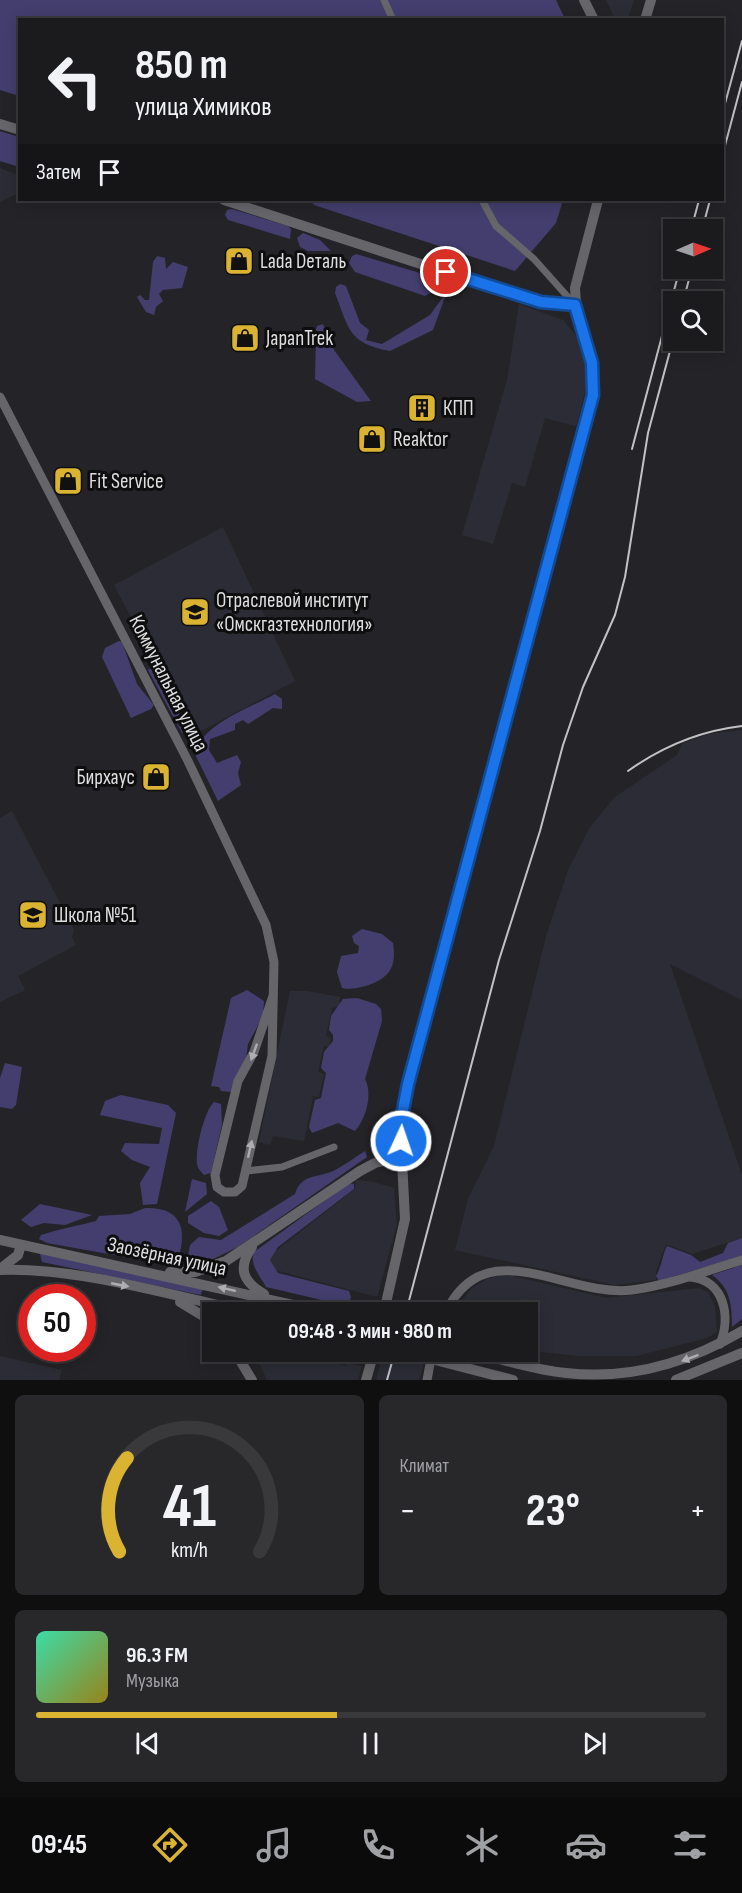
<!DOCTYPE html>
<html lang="ru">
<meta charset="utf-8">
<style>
:root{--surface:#1b1b1e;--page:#28282b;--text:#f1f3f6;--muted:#a0a1a4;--line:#39393c;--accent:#dab333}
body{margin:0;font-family:"Sofia Sans Condensed",sans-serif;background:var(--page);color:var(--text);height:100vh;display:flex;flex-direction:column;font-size:22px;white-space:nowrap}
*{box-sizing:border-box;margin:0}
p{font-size:20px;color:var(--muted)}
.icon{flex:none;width:33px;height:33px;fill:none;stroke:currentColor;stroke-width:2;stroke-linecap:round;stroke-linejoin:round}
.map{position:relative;height:1380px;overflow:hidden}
.side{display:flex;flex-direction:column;gap:15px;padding:15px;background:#0f0f10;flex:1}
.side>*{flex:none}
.banner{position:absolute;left:18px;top:18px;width:706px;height:183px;border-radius:0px;box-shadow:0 3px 15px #0003,0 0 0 2px var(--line);background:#1b1b1e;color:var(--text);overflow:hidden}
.needle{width:39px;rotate:88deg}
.fabs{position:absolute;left:663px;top:219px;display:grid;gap:12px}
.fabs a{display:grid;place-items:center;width:60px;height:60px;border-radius:0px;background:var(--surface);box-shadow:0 3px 15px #0003,0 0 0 2px var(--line);font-size:30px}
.speed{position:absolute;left:18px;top:1284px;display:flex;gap:12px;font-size:30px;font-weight:700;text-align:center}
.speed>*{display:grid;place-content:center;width:78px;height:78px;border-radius:50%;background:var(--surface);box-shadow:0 3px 15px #0003,0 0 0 2px var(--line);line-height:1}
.speed .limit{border:9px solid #d22;background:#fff;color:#111}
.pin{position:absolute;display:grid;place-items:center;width:51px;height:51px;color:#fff;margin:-26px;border:3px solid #fff;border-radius:50%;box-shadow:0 2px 6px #0007}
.me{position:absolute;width:66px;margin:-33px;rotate:3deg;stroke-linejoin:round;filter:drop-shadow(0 0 4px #0008)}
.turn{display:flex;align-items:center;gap:21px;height:126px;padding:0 18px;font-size:27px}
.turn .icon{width:78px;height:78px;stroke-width:2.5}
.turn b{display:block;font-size:42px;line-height:51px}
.then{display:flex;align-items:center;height:57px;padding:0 18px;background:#0003;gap:12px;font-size:22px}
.big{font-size:45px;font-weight:700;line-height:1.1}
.side .tile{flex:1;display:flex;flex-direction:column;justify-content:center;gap:9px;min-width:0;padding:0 21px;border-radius:9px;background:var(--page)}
.side .dial{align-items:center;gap:0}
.dial svg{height:156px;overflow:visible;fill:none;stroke:var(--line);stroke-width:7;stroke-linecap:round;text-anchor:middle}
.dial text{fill:var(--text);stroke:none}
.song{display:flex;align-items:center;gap:18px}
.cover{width:72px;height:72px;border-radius:9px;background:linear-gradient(135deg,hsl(160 70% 55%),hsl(50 70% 35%))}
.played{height:6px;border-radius:3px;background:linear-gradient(90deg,var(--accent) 45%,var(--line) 45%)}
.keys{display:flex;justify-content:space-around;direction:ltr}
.heat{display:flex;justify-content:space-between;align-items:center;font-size:33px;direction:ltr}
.side .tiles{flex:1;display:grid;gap:15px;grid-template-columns:1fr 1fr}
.tile:last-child{grid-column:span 2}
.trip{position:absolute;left:202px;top:1302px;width:336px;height:60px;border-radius:0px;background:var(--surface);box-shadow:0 3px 15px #0003,0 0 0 2px var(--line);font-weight:700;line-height:60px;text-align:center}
.menu{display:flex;height:96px;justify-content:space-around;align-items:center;background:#0b0b0c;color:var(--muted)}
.menu .icon{width:42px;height:42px}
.menu .selected{color:var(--accent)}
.menu b{font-size:27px;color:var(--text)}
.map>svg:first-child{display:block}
.built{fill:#2c2c36}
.green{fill:#433e6d}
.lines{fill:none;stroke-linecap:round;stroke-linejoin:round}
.minor{stroke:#66656a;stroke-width:7}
.tertiary{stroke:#66656a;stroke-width:9}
.secondary{stroke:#66656a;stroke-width:10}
.rail{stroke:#c2c2c5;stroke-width:2}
.oneway{fill:#aeaeb1}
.route-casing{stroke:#114b97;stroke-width:15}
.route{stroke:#1a73e8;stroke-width:10}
.labels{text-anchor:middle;stroke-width:6;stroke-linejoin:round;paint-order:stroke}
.poi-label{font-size:21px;fill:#dedee1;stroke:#0e0e0f;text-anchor:start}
.street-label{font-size:21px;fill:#dedee1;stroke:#0e0e0f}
</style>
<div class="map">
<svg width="742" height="1380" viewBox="0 0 742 1380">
<rect width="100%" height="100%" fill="#242428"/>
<g class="built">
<path d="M606,0h28l-6,19h-13z"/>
<path d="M0,168l20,8 -1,17 -19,9z"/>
<path d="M519,304l44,16 14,17 13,36 -14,53 -31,-8 -20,69 -13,-4 -19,61 -31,-9 45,-155z"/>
<path d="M223,527l72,154 -102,54 -79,-150z"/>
<path d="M742,730v270l-72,-36 72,211v63l-50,16 -26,-10 -10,27v9l-41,5 -160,-35 13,-51 26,-53 53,-213 22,-65 21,-41 25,-30 62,-42 6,-12 26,-9z"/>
<path d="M12,811l62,119 -2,7 4,8 -58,31 7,14 -25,12v-184z"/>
<path d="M290,991h17l33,6 -1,9 -7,2 -6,28 5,2 -2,8h-5l-6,26 6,2 -5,23 -6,-1 -9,45 -31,-5 -3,9 -11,-3z"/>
<path d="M356,1180l18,2 20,6 3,36 -20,73 -102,-27 -5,-10 2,-6 83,-65z"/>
<path d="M499,1276h14l93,22 93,-10 9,4 7,14 2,26 -10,6 -71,18h-57l-36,-4 -15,-4v-36h-75l18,-23 16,-10z"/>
<path d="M258,1352h38l50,14 1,-3 15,3 -4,14h-91l-8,-17z"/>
<path d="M383,1353l41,10 -5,17h-43z"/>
<path d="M0,1356l62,14 -3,10h-59z"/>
</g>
<g class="green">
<path d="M0,0h556l9,19 -545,1 -1,76 -19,-6z"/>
<path d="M0,131l19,6v30l-19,-6z"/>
<path d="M310,200h253l-7,23 -41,48 -201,-66z"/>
<path d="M232,209l56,17 3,3 -1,10 -62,-19 -3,-5 2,-5z"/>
<path d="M303,233l17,7 11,11h-23l-8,-4 -3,-9z"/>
<path d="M356,254l74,22 5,5 -1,10 -9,5 -70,-24 -6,-9 3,-7z"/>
<path d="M157,256l8,2 1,11 7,-7 15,5 -6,21 -19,2 -4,4 4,7 -7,6 -2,8 -8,-3 -9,-15 3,-2 5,5h4l4,-38z"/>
<path d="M340,284l6,2 14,37 9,7 -3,10 16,4 48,-29 18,-25 12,-3 -15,10 -12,33 -43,21c-42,-8 -41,-22 -55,-58l1,-6z"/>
<path d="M323,324l11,26 37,51 -14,1 -42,-23 1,-49 1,-4z"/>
<path d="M119,641l3,1 15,42 17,21 -3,4 -20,9 -29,-61 3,-9z"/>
<path d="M155,664l33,68 -6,1 -34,-63z"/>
<path d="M275,694l7,5v10l-9,-1 -25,16 -5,-4 -8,4v6l-25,9 -1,11 8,13 20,-8 4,7 -3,11 3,12 -23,16 -24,-49c13,-30 54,-43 81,-58z"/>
<path d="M362,929l20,5 11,9c4,25 -4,35 -27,43 -9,2 -16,4 -24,2l-5,-16 4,-16 17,-3 1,-7 -5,-3 -2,-7z"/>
<path d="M247,990l17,11 -1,15 -15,28 -2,16 -15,32 -10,-1 -2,-4 -8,-1 20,-88z"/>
<path d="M357,998l19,6 5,5 1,12 -17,58c8,15 1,40 -10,52l-17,-8 -26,10 -3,-6 6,-27 6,-2 5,-25 -5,-5 3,-16 9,-11v-6l-4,-5 2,-14 12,-17z"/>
<path d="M5,1063l17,4 -6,38 -4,4 -12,-2v-29z"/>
<path d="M121,1095l47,10 8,8 -19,91 -14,1 -3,-22 10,-16 -18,-7 -11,-9 4,-8 34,1 3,-16 -62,-13 5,-14z"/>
<path d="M214,1102l7,2 1,20 -11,49 -7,2c0,0 -6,-7 -6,-7 -5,-13 6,-57 16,-66z"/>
<path d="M365,1151l2,6 -129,90 -25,12 -17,1 -8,-4 2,-11 9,-8 22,3 74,-46c6,-20 22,-16 38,-23 11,-5 22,-14 32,-20z"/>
<path d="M192,1179l14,4 1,11 -22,18z"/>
<path d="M349,1183l5,1v5l-76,58 -8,13 8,13 71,18 2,6 -2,7 -6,1 -77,-18c-6,-11 -17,-23 -12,-35z"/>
<path d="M211,1201l8,6 9,23 -9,6 -15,-3 -16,-10v-7z"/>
<path d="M40,1204l52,11 -27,10 -21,-2 -13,4 -10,-7z"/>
<path d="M145,1208c40,-1 42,25 32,56l-7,1 -123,-22 -8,-4 2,-4c18,-6 36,-9 55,-14l3,-5 31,-2z"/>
<path d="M742,1238v18l-83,25 -3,-5c6,-10 6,-20 11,-30l24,9 9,7 23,-9 5,-10z"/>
<path d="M40,1254h3l160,34 -2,7 -159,-33z"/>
<path d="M742,1265v54l-10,8c0,-20 -1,-39 -20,-52z"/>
</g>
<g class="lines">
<g class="minor">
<path d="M384,0l9,20"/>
<path d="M482,200l14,26 38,33 41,46"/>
<path d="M246,1171l36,-4 52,-20"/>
</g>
<g class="tertiary">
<path d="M0,397l188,364 78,164 8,37 -2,94 -30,130 -7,6h-11l-7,-5 -2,-12 23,-94 16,-29 19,-56"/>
<path d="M690,1277c35,3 41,40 30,67"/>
<path d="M446,1312c40,-83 120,-14 186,-22 37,-5 74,-19 110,-30"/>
<path d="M427,1380l3,-16"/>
</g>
<g class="secondary">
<path d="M584,0l10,20"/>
<path d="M645,20l6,-20"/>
<path d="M0,124l20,6"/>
<path d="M224,200l301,98 50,7"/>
<path d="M0,1240l325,72"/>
<path d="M252,1247c-15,21 -9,35 12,47"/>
<path d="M0,1269l18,-14 3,-10"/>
<path d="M0,1270c77,-3 173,26 249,42"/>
<path d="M170,1272h25l31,-11 134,-90 15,-8 26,-6"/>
<path d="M180,1302l33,20"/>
<path d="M384,1312l21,-93 -4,-78 3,-40 189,-706 -1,-32 -15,-44 -2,-31 23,-88"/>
<path d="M235,1352l17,28"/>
<path d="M404,1352l109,28"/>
<path d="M471,1352c31,7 63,18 95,21 62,7 122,-10 176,-42"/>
<path d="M366,1380l8,-28"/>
<path d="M676,1380l66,-27"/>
</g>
<g class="rail">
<path d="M723,111l19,-70"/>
<path d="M723,153l19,-71"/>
<path d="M691,230l8,-30"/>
<path d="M702,230l8,-30"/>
<path d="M683,302l9,-34"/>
<path d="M632,449l48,-181"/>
<path d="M628,771c35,-25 71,-40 114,-45"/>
<path d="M406,1312l93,-352 41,-129 23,-86 20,-58 32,-72 10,-38 23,-144 26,-97"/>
<path d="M387,1380l7,-25"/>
</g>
</g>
<defs><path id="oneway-solid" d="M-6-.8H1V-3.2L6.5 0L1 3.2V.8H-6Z" transform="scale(1.5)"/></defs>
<g class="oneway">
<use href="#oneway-solid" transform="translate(254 1052) rotate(110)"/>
<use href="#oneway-solid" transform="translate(250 1149) rotate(-77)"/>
<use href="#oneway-solid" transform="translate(120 1285) rotate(11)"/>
<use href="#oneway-solid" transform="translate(227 1289) rotate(-167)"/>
<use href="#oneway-solid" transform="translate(690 1358) rotate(159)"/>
</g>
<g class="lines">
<g class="route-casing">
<path id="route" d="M401,1141v-21l7,-36 185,-689 -1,-32 -17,-58 -34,-3 -95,-30"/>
</g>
<use href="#route" class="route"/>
</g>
<defs>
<g id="shop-square" transform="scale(1.5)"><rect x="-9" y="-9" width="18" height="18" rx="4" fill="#dab333" stroke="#0e0e0f"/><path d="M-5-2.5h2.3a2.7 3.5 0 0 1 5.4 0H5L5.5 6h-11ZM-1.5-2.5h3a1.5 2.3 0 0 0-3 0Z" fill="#111"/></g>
<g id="building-square" transform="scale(1.5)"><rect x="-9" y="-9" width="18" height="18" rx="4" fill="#dab333" stroke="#0e0e0f"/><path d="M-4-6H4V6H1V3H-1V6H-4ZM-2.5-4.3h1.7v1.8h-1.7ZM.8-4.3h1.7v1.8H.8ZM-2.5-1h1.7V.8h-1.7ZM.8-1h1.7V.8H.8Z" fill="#111"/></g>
<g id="university-square" transform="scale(1.5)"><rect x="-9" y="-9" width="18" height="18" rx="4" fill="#dab333" stroke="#0e0e0f"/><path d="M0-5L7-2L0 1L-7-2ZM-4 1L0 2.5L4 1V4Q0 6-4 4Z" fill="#111"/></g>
<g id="school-square" transform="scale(1.5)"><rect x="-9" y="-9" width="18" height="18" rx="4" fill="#dab333" stroke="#0e0e0f"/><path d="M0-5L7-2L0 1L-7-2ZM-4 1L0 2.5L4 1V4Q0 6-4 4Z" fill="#111"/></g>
</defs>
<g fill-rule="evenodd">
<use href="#shop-square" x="239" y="261"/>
<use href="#shop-square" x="245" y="338"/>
<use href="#building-square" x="422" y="408"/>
<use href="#shop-square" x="372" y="439"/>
<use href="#shop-square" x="68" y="481"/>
<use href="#university-square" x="195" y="612"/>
<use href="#shop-square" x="156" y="777"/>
<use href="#school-square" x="33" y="915"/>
</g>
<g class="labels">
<g class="poi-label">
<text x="260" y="268">Lada Dеталь</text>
<text x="266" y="345">JapanTrek</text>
<text x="443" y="415">КПП</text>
<text x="393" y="446">Reaktor</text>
<text x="89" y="488">Fit Service</text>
<text x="216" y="607">Отраслевой институт<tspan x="216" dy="24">«Омскгазтехнология»</tspan></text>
<text x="135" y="784" text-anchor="end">Бирхаус</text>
<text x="54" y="922">Школа №51</text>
</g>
<g class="street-label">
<text transform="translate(169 683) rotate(63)" y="7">Коммунальная улица</text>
<text transform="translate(167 1256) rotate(12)" y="7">Заозёрная улица</text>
</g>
</g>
</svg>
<div class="fabs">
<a><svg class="needle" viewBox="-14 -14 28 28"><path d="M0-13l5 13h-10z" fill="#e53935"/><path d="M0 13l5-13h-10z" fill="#a0a1a4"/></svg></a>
<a><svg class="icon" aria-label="search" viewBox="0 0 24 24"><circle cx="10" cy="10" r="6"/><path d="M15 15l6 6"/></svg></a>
</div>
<div class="speed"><div class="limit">50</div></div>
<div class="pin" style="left:446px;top:272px;background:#d93025"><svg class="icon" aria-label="arrive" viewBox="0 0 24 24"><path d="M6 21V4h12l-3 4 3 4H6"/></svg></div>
<svg class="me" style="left:401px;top:1141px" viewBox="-20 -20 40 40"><circle r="17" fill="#1a73e8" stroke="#fff" stroke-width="3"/><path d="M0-11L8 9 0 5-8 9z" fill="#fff"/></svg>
<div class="trip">09:48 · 3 мин · 980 m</div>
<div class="banner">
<div class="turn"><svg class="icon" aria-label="left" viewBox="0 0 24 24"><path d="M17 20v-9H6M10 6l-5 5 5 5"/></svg><div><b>850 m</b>улица Химиков</div></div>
<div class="then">Затем<svg class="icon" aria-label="arrive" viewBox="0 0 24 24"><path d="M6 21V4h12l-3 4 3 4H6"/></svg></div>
</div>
</div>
<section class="side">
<div class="tiles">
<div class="tile dial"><svg viewBox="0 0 100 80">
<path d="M14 69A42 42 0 1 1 86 69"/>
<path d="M14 69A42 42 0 0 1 18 21" stroke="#dab333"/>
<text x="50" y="56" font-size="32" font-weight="700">41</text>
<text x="50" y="72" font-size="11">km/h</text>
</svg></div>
<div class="tile"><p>Климат</p>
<div class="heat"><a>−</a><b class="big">23°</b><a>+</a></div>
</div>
<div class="tile">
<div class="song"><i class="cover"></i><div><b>96.3 FM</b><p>Музыка</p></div></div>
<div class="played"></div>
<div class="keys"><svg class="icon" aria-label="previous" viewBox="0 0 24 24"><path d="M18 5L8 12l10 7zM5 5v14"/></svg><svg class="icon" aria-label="pause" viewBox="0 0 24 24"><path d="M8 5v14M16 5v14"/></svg><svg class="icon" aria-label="next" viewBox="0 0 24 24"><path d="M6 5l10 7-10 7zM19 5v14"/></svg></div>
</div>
</div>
</section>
<nav class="menu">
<b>09:45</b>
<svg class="icon selected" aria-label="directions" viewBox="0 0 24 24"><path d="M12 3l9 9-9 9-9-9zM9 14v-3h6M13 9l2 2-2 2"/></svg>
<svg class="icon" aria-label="music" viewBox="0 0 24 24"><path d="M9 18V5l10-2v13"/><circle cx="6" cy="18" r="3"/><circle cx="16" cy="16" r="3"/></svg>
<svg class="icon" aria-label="phone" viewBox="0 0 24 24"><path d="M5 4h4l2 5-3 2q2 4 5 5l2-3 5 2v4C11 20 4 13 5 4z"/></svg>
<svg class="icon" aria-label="climate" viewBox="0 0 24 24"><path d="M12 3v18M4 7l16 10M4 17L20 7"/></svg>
<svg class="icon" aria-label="car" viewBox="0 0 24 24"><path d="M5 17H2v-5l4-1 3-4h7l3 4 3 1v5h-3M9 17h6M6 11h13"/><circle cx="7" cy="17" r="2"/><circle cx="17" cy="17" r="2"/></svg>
<svg class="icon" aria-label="filters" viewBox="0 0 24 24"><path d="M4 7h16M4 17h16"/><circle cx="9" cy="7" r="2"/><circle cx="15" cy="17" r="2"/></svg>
</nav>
